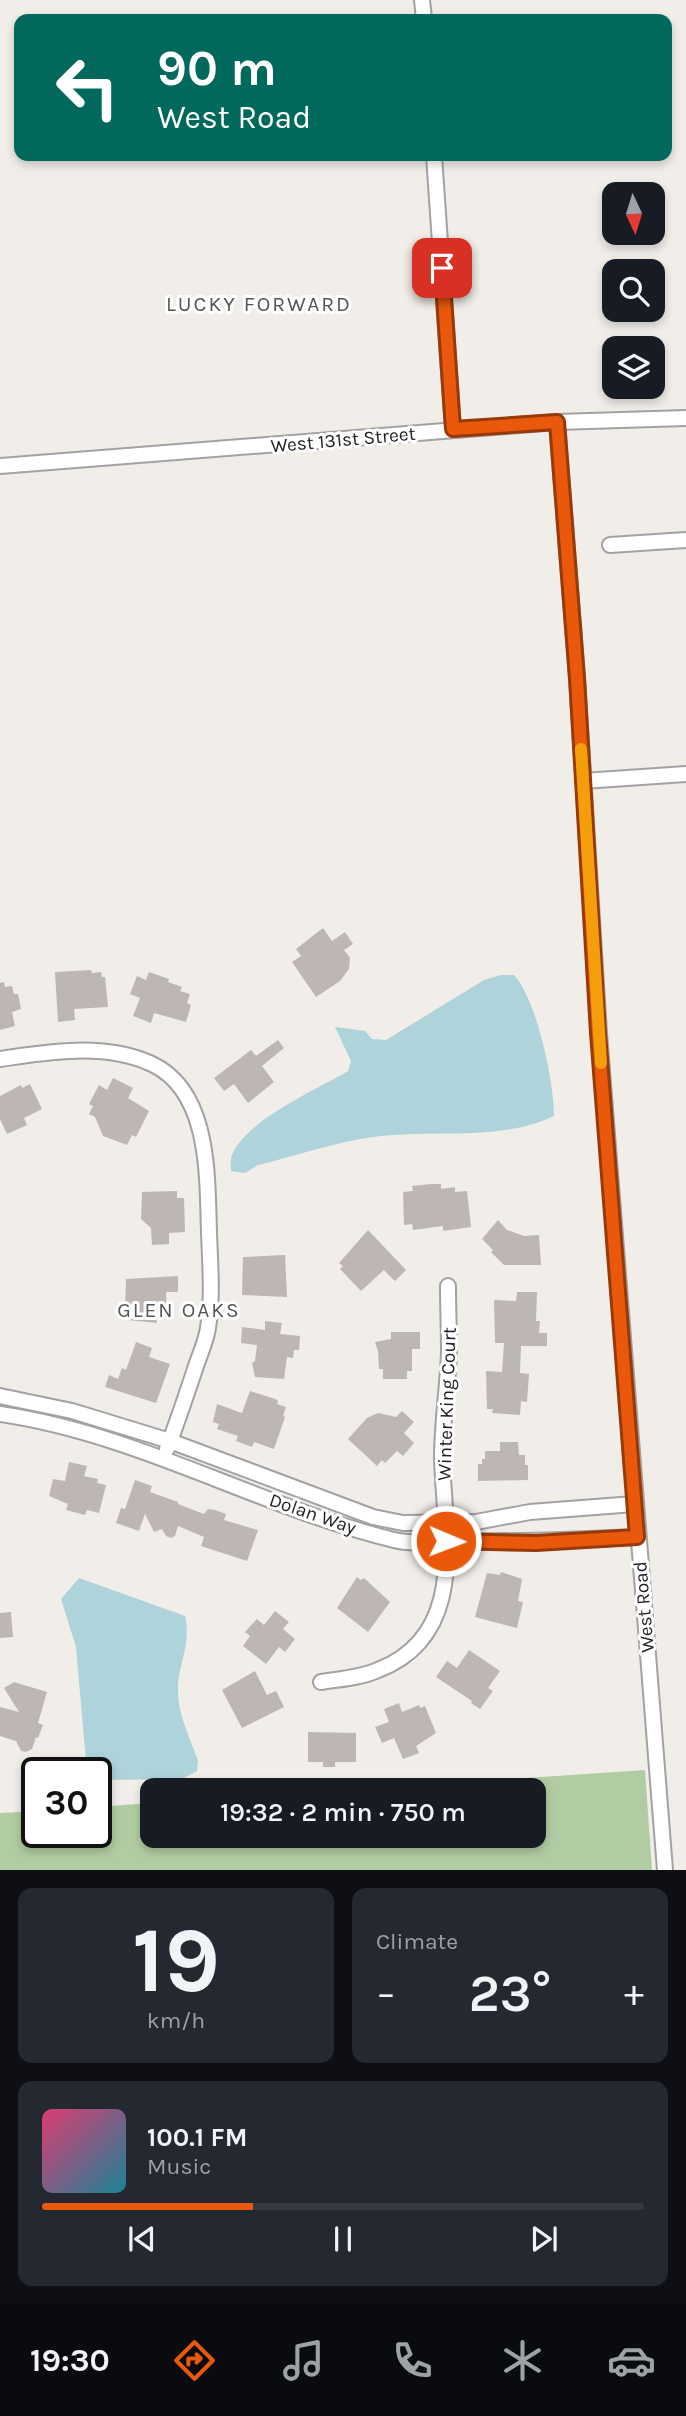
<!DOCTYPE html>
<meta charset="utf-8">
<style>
:root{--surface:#171b24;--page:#242831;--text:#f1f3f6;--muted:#9ea1a6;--line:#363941;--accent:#ea580c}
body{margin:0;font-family:Karla,sans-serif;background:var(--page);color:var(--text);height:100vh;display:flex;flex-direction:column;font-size:26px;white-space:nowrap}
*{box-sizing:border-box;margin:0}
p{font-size:23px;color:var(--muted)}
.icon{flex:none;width:38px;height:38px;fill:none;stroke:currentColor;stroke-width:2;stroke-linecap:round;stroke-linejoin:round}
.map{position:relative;height:1870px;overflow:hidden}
.details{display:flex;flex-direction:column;gap:18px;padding:18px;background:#0d0f14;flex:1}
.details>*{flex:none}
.banner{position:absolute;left:14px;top:14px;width:658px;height:147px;border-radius:14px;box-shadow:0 4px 10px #0003;background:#00695c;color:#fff;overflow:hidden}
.needle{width:46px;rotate:176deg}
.buttons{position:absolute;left:602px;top:182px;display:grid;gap:14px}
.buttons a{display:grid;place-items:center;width:63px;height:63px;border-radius:14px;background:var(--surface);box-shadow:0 4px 10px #0003;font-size:35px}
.speed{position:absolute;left:21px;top:1757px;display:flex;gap:14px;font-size:35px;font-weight:700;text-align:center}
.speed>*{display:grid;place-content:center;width:91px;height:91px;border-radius:50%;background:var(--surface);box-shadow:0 4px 10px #0003;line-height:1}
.speed .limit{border:4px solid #111;border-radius:10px;background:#fff;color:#111}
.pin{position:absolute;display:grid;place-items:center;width:60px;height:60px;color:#fff;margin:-30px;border-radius:14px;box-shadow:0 4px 10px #0006}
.me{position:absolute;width:77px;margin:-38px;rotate:91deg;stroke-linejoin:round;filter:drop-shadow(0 0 5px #0008)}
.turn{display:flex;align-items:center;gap:24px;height:147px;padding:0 28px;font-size:32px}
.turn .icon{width:91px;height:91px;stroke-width:2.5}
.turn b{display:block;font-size:49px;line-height:60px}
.big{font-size:52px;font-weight:600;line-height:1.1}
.details .card{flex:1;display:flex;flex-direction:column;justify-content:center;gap:10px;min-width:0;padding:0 24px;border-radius:14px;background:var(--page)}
.details .dial{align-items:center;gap:0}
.dial b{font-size:91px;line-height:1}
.song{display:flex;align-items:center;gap:21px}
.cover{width:84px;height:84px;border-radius:10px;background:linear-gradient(135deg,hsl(340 70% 55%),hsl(190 70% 35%))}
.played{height:7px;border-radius:4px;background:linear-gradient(90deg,var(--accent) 35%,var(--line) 35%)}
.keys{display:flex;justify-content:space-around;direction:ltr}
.heat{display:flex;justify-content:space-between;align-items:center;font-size:38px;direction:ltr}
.details .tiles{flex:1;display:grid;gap:18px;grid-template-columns:1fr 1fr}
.card:last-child{grid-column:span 2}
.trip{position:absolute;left:140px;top:1778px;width:406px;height:70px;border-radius:14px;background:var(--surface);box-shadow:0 4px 10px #0003;font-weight:600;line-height:70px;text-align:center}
.tab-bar{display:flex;height:112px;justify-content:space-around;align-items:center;background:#090b0e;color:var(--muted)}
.tab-bar .icon{width:49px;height:49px}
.tab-bar .selected{color:var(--accent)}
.tab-bar b{font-size:32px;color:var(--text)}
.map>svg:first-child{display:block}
.forest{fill:#b1cca2}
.water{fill:#aed3da}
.building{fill:#beb6b2}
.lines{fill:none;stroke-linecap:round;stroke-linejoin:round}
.minor-casing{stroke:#a2a2a2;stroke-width:18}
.minor{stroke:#fff;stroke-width:14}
.route-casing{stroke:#983908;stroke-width:18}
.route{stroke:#ea580c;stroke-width:12}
.slow{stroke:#f59e0b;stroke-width:12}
.labels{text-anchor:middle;stroke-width:6;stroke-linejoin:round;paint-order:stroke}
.street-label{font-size:19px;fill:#212121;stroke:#fff}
.neighbourhood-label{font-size:21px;letter-spacing:2px;fill:#545454;stroke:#fff}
</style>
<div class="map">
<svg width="686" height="1870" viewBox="0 0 686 1870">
<rect width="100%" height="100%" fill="#f1ede9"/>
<path class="forest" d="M645,1770l7,100h-652v-57l37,-2v21h59v-25l56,-4v33h382v-46h-189z"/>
<g class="water">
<path d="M501,975h13c23,25 40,107 40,141 -55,26 -121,13 -181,21 -38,5 -77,19 -115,28l-13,8 -14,-2c0,-5 -1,-12 1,-16 14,-35 84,-65 116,-84l3,-10 -16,-34 30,4 7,8 14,1 98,-60z"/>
<path d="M79,1578l106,38c7,28 -8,50 -7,76 0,23 13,48 20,69l-1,10 -15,8 -86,1v-7h-9l-11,-126 -15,-48z"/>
</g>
<g class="building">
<path d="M323,928l9,13 13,-9 8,12 -9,6 6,8 -1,11 -9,12 -24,16 -24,-35 9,-6 -5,-7z"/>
<path d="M91,970l1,3 9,-1 1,5h3l3,30 -34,2 1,11 -17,2 -3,-50z"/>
<path d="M149,972l20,7 -1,3 14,5 -2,4 10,3 -3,9 4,2 -5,17 -32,-9 -3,10 -18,-7 7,-18 -10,-4 7,-18 9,4z"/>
<path d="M4,982l1,5 7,-1 2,8h4l3,15 -9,3 3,14 -15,4v-47z"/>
<path d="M278,1040l6,8 -22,18 12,16 -26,21 -14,-19 -10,7 -10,-13 37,-28 5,6z"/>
<path d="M113,1078l20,10 -5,10 21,13 -13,26 -4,-2 -5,10 -24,-9 -8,-19 -6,-3 4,-8 -4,-2 10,-19 8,5z"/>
<path d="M30,1084l12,25 -18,9 3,7 -20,9 -7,-15v-23l21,-11 1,3z"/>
<path d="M431,1184h10v5l14,-2v5l12,-1 4,36 -28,4v-5l-30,4 -1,-6 -8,1 -1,-33 10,-1 -1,-5z"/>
<path d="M177,1191v7h7l1,34 -16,1v11l-17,1 -1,-17 -10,-9 1,-27z"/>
<path d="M498,1220l9,10 17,6 15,-1 2,30h-37l-13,-13 2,-2 -11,-11z"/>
<path d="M368,1230l38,40 -11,11 -11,-11 -23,21 -21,-22 3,-3 -4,-3z"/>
<path d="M285,1255l2,42 -45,-2 1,-38z"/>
<path d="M178,1276v16h-12l1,25 -11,1 1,5 -29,-3 -3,-9 1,-32z"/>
<path d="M517,1292h20l-1,29h4l-1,12h8v13h-26l-1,27 9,1 -2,28 -6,-1 -1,14 -28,-2 1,-4h-6l-1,-38 16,1 2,-29h-9l-1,-43 22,1z"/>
<path d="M265,1321l17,2 -2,11 20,2 -1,14h-5l-1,8 -6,-1 -3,22 -29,-2 -3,-14 3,-2 2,-16 -16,-2 1,-16 23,3z"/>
<path d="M391,1332h29v17h-8v22h-5v8h-24v-10h-4l-1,-18 -3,-9 16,-3z"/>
<path d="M136,1342l16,6 -3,9 21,7 -14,39 -51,-16 4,-12 9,4 4,-11 4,2z"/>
<path d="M250,1391l28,9 -1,4 9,3 -3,9 2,1 -11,32 -20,-7 -2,5 -16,-6 2,-5 -21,-7 2,-5 -6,-2 4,-18 25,9z"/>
<path d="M402,1411l12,11 -10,11 10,10 -11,13 -6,-5 -12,12 -3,-3 -5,6 -29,-27 19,-21 11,-5 18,4z"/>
<path d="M500,1442h18l1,13h6v10h3v15l-50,1v-17h4v-5h3v-8h15z"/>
<path d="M69,1462l18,4 -3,10 14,3 -1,4 9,2 -7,28 -12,-3 -2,5 -19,-5 2,-6 -19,-8 4,-17 12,2z"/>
<path d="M135,1480l17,6 -2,6 28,10v2l26,10 4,-5 7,1 11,4 -2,6 34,10 -11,31 -46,-15 3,-9 -26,-11 -3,10 -4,2 -5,-2 -4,-7 -8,3 -9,-18 -6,17 -23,-8 5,-15 4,1z"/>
<path d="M501,1572l21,7 -4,22 5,1 -6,26 -42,-11 12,-44 13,2z"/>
<path d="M357,1577l4,3 3,-2 26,24 -22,30 -31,-24z"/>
<path d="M275,1611l14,11 -6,7 12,10 -10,13 -6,-5 -13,17 -23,-18 7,-10 -5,-4 12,-13 7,6z"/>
<path d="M11,1612l2,25 -13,1v-25z"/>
<path d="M469,1650l31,21 -12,17 5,3 -13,18 -9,-6 1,-2 -36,-24 11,-16 10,7z"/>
<path d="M255,1671l12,24 9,-4 8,16 -42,21 -20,-38z"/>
<path d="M14,1682l33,10 -9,31 5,2 -5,13 -2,-1 -4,12 -6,3 -5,-1 -5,-10 -16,-5v-29l19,5 -15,-24z"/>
<path d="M399,1703l3,9 17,-7 1,3 5,-2 11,27 -20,13 3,7 -16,6 -9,-21 -12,5 -7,-16 14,-5 -5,-13z"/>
<path d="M308,1732l48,1v29h-21v5h-12v-5h-15z"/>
</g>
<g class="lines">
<g class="minor-casing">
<g id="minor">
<path d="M422,0l2,19"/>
<path d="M434,156l19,274"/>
<path d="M557,422l20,256 22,355 66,837"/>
<path d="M0,466l557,-44 129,-4"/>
<path d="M610,545l76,-5"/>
<path d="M583,781l103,-7"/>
<path d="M0,1059c50,-7 104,-17 152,5 59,28 55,114 57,168 1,32 4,64 -1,96 -2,14 -9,28 -13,41 -9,27 -18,54 -28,80"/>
<path d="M0,1396l72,15 98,30 203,76 30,6 73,-1 54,-10 104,-8"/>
<path d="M0,1414c138,20 259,93 394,126 19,5 43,1 63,1 60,1 120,-1 180,-4"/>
<path d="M321,1682c19,-3 39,-4 57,-12 91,-35 66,-137 64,-212 0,-36 6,-72 7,-107 0,-22 -1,-43 -1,-65"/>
</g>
</g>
<use href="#minor" class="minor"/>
</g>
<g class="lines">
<g class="route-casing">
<path id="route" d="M442,268l11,161 104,-7 20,256 21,355 39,504 -101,6 -90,-2"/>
</g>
<use href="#route" class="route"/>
<path class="slow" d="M581,749l20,314"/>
</g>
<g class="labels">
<g class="street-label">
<text transform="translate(343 439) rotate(-5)" y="7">West 131st Street</text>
<text transform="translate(446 1404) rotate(-88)" y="7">Winter King Court</text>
<text transform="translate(313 1513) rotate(19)" y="7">Dolan Way</text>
<text transform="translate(643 1607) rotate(-95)" y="7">West Road</text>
</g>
<g class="neighbourhood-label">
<text x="259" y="311">LUCKY FORWARD</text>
<text x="179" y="1317">GLEN OAKS</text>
</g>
</g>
</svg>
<div class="buttons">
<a><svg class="needle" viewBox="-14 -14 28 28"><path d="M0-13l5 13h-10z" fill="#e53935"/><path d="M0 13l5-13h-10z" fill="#9ea1a6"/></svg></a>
<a><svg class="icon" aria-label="search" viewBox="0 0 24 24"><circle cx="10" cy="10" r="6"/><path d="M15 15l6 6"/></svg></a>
<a><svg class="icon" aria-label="layers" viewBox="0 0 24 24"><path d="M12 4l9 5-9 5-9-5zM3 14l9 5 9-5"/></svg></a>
</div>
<div class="speed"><div class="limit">30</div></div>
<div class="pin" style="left:442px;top:268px;background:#d93025"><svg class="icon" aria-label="arrive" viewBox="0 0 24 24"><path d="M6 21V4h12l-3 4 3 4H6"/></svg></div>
<svg class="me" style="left:446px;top:1541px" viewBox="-20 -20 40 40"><circle r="17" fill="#ea580c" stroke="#fff" stroke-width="3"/><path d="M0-11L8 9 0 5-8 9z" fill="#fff"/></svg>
<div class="trip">19:32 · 2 min · 750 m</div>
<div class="banner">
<div class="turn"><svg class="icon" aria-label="left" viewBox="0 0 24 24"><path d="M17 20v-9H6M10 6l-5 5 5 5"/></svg><div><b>90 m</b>West Road</div></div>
</div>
</div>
<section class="details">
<div class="tiles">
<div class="card dial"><b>19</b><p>km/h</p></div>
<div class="card"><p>Climate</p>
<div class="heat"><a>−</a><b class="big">23°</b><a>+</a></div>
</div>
<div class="card">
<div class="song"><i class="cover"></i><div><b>100.1 FM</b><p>Music</p></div></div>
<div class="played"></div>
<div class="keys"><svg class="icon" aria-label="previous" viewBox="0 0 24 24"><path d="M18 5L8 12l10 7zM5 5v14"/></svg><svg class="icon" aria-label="pause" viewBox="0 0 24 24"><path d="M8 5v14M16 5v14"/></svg><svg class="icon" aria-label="next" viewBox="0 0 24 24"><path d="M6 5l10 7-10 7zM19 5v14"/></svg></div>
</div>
</div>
</section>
<nav class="tab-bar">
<b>19:30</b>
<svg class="icon selected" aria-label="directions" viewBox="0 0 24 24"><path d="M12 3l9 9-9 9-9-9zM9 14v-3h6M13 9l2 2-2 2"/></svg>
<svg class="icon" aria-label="music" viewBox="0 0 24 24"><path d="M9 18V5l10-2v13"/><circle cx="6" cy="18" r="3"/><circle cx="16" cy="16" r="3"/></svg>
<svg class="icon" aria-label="phone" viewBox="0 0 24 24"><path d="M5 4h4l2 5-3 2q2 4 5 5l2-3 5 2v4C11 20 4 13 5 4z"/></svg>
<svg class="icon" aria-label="climate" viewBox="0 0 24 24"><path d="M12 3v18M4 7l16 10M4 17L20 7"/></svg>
<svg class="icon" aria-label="car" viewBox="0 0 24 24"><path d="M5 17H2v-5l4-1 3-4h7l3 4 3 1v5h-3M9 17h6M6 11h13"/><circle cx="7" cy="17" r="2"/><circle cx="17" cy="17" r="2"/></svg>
</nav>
